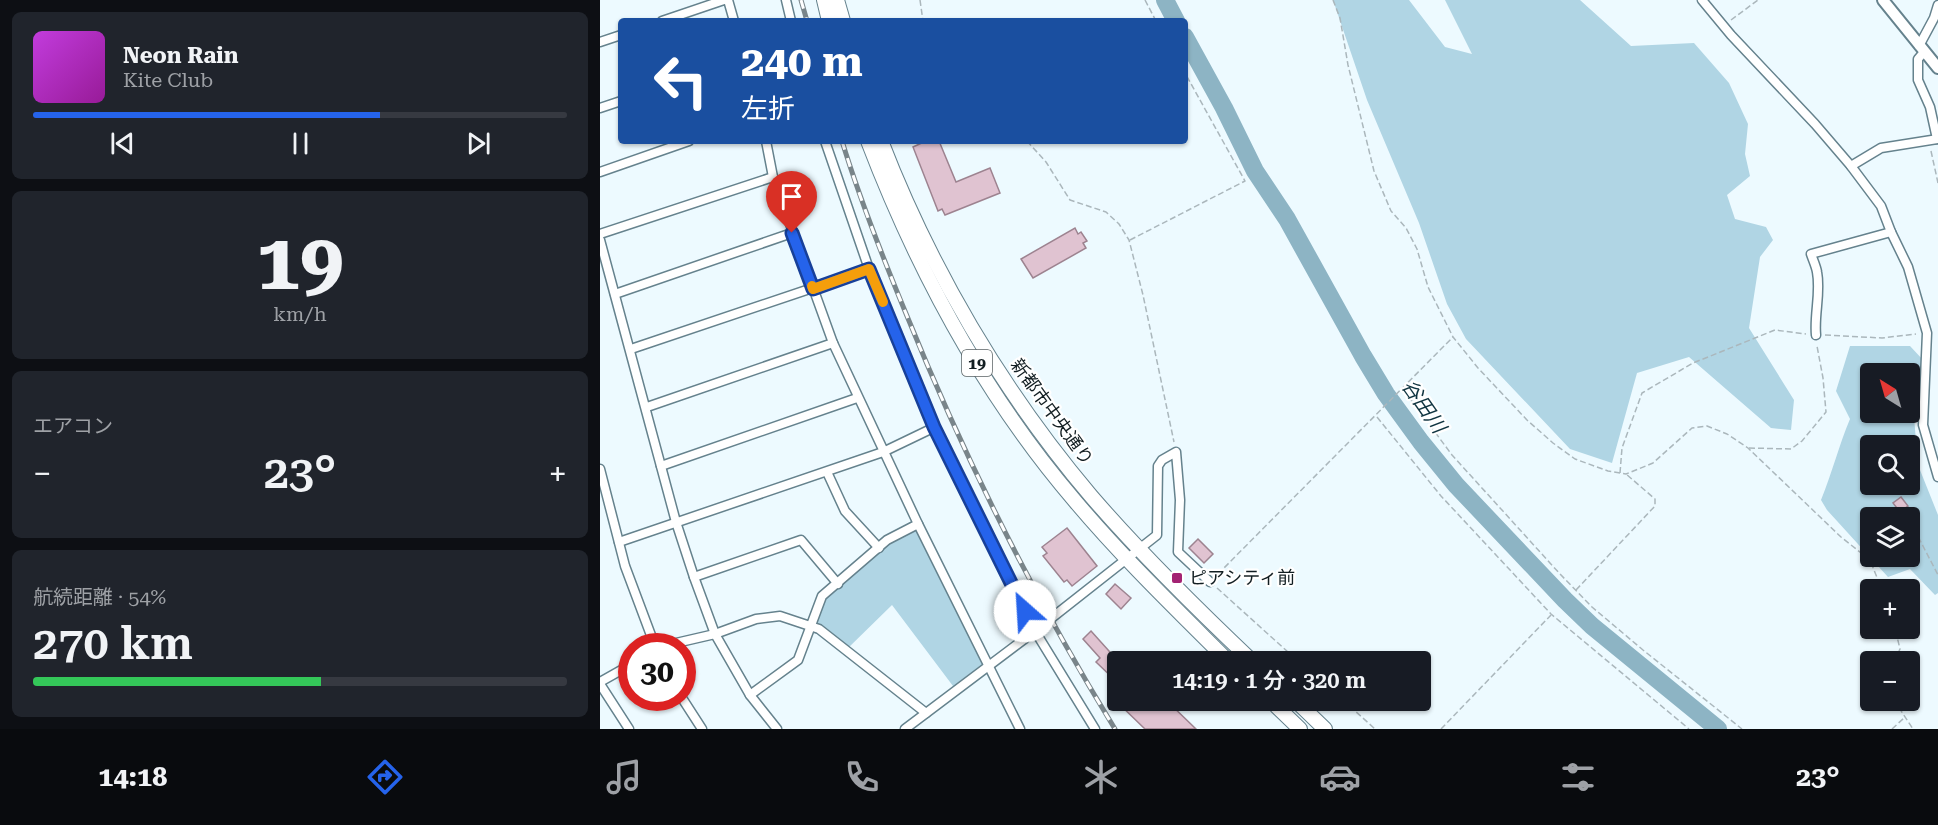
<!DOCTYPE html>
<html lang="ja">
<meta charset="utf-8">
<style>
:root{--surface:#171b24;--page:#20242c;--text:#f1f3f6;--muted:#9ea1a6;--line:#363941;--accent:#2563eb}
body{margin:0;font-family:"Roboto Serif","Noto Sans JP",serif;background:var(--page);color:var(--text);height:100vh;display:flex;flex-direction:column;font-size:22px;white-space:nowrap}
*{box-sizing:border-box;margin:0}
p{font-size:20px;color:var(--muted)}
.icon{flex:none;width:33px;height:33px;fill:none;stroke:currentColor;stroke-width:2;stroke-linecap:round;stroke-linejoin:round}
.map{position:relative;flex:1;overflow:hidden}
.side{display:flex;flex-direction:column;gap:12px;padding:12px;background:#0d0f14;width:600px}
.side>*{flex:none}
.guide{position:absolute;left:18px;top:18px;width:570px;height:126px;border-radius:6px;box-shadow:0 2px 4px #0004;background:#1a4fa0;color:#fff;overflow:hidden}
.needle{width:39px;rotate:323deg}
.buttons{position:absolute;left:1260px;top:363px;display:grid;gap:12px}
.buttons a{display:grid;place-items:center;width:60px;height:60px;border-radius:6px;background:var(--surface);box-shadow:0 2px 4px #0004;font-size:30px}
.speed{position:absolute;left:18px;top:633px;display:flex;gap:12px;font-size:30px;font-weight:700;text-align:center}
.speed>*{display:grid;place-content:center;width:78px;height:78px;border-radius:50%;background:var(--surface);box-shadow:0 2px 4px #0004;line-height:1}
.speed .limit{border:9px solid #d22;background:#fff;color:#111}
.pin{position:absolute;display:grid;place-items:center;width:51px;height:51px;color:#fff;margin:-62px -26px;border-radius:50% 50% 50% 0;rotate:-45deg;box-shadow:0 0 6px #0007}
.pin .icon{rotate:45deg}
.me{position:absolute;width:66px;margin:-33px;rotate:334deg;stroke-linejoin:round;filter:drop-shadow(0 0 4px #0008)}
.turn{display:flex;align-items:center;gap:21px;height:126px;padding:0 24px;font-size:27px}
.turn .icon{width:78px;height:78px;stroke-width:2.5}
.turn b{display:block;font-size:42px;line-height:51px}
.big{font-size:45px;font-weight:600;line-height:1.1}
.side .card{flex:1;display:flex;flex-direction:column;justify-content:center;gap:9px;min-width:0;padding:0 21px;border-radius:9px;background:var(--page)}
.side .dial{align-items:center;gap:0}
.dial b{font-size:78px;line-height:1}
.song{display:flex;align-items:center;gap:18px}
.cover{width:72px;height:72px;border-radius:9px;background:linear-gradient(135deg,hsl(290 70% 55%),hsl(300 70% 35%))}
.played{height:6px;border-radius:3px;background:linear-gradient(90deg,var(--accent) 65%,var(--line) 65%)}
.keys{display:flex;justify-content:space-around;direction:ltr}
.heat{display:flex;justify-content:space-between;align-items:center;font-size:33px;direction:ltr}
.charge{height:9px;border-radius:4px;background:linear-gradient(90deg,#34c759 54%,var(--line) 0)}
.trip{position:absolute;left:507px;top:651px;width:324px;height:60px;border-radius:6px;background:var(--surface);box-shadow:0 2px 4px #0004;font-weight:600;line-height:60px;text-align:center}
.tabs{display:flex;height:96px;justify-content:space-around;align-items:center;background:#090b0e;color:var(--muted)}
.tabs .icon{width:42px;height:42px}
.tabs .current{color:var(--accent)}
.tabs b{font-size:27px;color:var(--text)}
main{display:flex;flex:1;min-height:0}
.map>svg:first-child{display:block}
.green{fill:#b0d5e4;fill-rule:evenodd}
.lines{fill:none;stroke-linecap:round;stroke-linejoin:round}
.river{stroke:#8db4c4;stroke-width:18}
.building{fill:#e0c3d1;stroke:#9d8390;stroke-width:1.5}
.minor-casing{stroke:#65828d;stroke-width:11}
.tertiary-casing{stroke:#65828d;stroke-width:14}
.primary-casing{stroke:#65828d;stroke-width:16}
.path{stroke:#abb7bc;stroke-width:1.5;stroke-dasharray:6 3;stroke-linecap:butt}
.minor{stroke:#fff;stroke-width:8}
.tertiary{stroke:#fff;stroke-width:10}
.primary{stroke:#fff;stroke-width:14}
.rail-casing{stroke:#79858a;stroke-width:5}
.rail{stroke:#fff;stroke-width:3;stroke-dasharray:9;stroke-linecap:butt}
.route-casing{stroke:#184099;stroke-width:15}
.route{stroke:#2563eb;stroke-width:10}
.slow{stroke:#f59e0b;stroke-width:10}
.poi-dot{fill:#a32273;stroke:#fff;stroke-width:2}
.labels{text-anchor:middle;stroke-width:4.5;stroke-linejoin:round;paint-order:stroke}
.shield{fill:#fff;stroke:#596264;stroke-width:1.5}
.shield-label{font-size:16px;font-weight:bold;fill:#121e22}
.street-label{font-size:18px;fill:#121e22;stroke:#fff}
.poi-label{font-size:18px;fill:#121e22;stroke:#fff;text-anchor:start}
.water-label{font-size:20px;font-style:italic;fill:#0f3440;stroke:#fff}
</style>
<main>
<section class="side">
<div class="card">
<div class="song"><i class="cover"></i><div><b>Neon Rain</b><p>Kite Club</p></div></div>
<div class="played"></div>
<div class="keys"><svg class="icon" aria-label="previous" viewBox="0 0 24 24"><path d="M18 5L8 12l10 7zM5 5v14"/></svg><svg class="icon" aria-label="pause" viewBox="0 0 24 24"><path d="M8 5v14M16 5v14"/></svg><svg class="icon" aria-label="next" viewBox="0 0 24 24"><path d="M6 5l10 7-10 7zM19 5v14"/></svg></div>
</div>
<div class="card dial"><b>19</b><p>km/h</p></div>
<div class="card"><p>エアコン</p>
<div class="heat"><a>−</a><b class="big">23°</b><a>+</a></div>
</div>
<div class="card"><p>航続距離 · 54%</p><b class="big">270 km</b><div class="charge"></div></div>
</section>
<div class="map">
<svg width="1338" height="729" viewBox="0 0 1338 729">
<rect width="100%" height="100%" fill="#edfaff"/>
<g class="green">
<path d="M733,0h76l36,47 27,7 -27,-54h135l51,46 63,-3 35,40 19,41 -3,30 5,22 -23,19 8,24 31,8 7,13 -13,17 -11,71 45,72 -3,30 -20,-2 -82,-71 -52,16 -25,90 -42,-14 -104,-110 -19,-35 -28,-81 -52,-123z"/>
<path d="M1250,346h60l13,14 -10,45 5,60 20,50v78l-3,2 -25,-26 -22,8 -61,-67 -6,-10c11,-27 18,-55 29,-81l-14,-28zM1270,374h40v38h-40zM1270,446h40v38h-40zM1270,518h40v38h-40z"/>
<path d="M318,524l71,142 -33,24 -64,-85 -46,45 -36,-25 12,-29 57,-48z"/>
</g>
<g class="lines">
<g class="river">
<path d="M565,0l11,21"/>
<path d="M585,37l39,71 31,63 32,48 76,137 23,38 35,48 35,43 109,115 27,26 126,103"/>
</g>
</g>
<g class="building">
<path d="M326,141h13l17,41 34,-14 10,25 -55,22 -3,-6 -4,2 -25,-64z"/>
<path d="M475,228l3,6 3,-2 6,9 -4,2 3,5 -53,30 -12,-19z"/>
<path d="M1301,497l7,9 -8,6 -7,-9z"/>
<path d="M467,528l30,38 -25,20 -5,-6 -3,2 -21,-26 4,-3 -5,-6z"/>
<path d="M598,539l15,15 -9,9 -15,-15z"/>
<path d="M515,584l16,14 -10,11 -15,-15z"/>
<path d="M491,631l27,30v22l-22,-21 4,-4 -17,-19z"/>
<path d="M515,700h51l30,29h-51z"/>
</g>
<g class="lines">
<g class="minor-casing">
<g id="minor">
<path d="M128,0l6,21"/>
<path d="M186,0l5,21"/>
<path d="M1102,0l29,35 84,89 36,42 30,40 10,26 -80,22c2,6 5,12 6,18 4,21 -3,42 -1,63"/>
<path d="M62,21l62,-21"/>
<path d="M0,42l21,-7"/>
<path d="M1319,46l15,-28 4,-13"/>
<path d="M1324,52l-6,7v21l12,27 7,32"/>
<path d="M0,108l21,-7"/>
<path d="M166,141l7,36 60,166 85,181 102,205"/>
<path d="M225,141l44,128 66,158 100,204 60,98"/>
<path d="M1251,166l30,-18 57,-9"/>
<path d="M0,172l89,-31"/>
<path d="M1291,232l17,35 19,66 -4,92 15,52"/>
<path d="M0,234l173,-57"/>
<path d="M0,240l76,282 18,55 21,57 35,61 27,34"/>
<path d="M15,294l177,-61"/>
<path d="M31,349l238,-80"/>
<path d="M47,407l186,-64"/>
<path d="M61,466l196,-68"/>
<path d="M0,469l25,97 30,80"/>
<path d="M227,472l18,39 34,37"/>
<path d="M19,542l264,-90 52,-25"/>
<path d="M94,577l107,-37 37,44"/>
<path d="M63,646l52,-12 41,-15 24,-3 39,13 107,84"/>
<path d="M0,682l32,-18"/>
<path d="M0,684l29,45"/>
<path d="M150,695l48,-35 24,-64 65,-56 31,-16"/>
<path d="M82,698l20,31"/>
<path d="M305,729l130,-98 122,-96 1,-69 4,-6 14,-8 4,48 -2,52 32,30"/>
</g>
</g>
<g class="tertiary-casing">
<path id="tertiary" d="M1283,0l55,68"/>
</g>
<g class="primary-casing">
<g id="primary">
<path d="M224,0l5,21"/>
<path d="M237,0l6,21"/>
<path d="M268,141c49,128 117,255 207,360 48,57 101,108 154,161"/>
<path d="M281,141c49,127 121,250 210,355 50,58 106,113 162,166"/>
<path d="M670,700l30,29"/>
<path d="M695,700l30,29"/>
</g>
</g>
<g class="path">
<path d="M320,0l3,21"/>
<path d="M545,0l11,21"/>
<path d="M733,0l7,18 8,47 26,106 17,40 15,17 11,21 11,38 25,50 25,31 49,52 26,23 22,16 33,12 18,3 27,-11 39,-35 15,-2 20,8 21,14 93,89 29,23 12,30"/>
<path d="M1131,20l27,-20"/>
<path d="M427,141l19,21 24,38 36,12 13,12 10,16 14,55 31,147"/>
<path d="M1331,151l7,32"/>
<path d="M530,240l115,-59 -60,-108"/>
<path d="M1225,335l57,3 34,-4"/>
<path d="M803,389l49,66 108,119 32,33 51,43 99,79"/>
<path d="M777,417l64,79 110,118 138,115"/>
<path d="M1149,448l42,1 11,-8 24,-29 -3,-34 -6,-32"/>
<path d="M1020,473l2,-25 20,-55 51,-30 82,-33 31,4"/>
<path d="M1306,515l2,3"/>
<path d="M1310,521l28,54"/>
<path d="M618,574l235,-237"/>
<path d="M617,588l82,74"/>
<path d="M976,590l79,-84v-7l-29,-25"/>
<path d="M1294,662l6,-13 -5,-21"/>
<path d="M743,700l32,29"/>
<path d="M1294,700l19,29"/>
<path d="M841,729l110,-114"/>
<path d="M1292,729l12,-11"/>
</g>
<use href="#minor" class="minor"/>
<use href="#tertiary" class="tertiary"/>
<use href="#primary" class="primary"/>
<g class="rail-casing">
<g id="rail">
<path d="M201,0l6,21"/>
<path d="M242,141c18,59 41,117 65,175 58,143 127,281 208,413"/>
</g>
</g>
<use href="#rail" class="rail"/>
</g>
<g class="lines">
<g class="route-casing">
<path id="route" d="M192,233l21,56 56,-20 65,158 91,184"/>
</g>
<use href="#route" class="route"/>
<path class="slow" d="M212,286l1,3 56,-20 14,33"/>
</g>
<rect class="poi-dot" x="571" y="572" width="12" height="12" rx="3"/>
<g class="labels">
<rect class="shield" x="362" y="350" width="30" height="26" rx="4.5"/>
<g class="shield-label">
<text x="377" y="369">19</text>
</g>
<g class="street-label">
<text transform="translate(452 412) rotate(54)" y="6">新都市中央通り</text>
</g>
<g class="poi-label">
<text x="589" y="584">ピアシティ前</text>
</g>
<g class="water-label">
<text transform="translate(824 406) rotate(55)" y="7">谷田川</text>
</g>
</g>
</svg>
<div class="buttons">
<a><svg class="needle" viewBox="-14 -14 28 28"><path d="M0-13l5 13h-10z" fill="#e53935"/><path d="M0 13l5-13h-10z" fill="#9ea1a6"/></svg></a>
<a><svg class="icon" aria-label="search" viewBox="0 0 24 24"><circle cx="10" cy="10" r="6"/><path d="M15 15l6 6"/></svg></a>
<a><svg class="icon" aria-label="layers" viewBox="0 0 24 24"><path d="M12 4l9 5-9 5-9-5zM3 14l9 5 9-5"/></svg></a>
<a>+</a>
<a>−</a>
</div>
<div class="speed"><div class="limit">30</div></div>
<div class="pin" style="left:192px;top:233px;background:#d93025"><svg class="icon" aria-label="arrive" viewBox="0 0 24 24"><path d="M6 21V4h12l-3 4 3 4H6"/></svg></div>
<svg class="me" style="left:425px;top:611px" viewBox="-20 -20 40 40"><circle r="19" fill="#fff"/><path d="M0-13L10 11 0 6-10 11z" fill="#2563eb"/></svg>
<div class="trip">14:19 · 1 分 · 320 m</div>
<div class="guide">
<div class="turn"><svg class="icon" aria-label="left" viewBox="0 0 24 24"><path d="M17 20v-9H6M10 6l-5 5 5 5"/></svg><div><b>240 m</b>左折</div></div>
</div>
</div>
</main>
<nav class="tabs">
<b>14:18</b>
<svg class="icon current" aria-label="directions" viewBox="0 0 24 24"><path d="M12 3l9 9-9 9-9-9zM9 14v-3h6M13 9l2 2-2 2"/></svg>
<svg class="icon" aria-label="music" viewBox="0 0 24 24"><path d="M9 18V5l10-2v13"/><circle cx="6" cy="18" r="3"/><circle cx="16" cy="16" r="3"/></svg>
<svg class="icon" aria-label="phone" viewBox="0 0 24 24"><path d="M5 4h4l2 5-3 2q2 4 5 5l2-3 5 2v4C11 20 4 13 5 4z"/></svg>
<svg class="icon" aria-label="climate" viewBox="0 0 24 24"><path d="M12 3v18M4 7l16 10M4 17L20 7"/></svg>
<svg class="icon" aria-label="car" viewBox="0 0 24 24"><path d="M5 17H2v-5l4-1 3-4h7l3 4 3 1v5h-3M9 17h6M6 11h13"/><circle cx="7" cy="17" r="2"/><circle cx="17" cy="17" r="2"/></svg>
<svg class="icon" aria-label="filters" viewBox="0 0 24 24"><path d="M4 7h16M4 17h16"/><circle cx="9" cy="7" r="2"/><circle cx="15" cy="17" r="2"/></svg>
<b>23°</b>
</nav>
